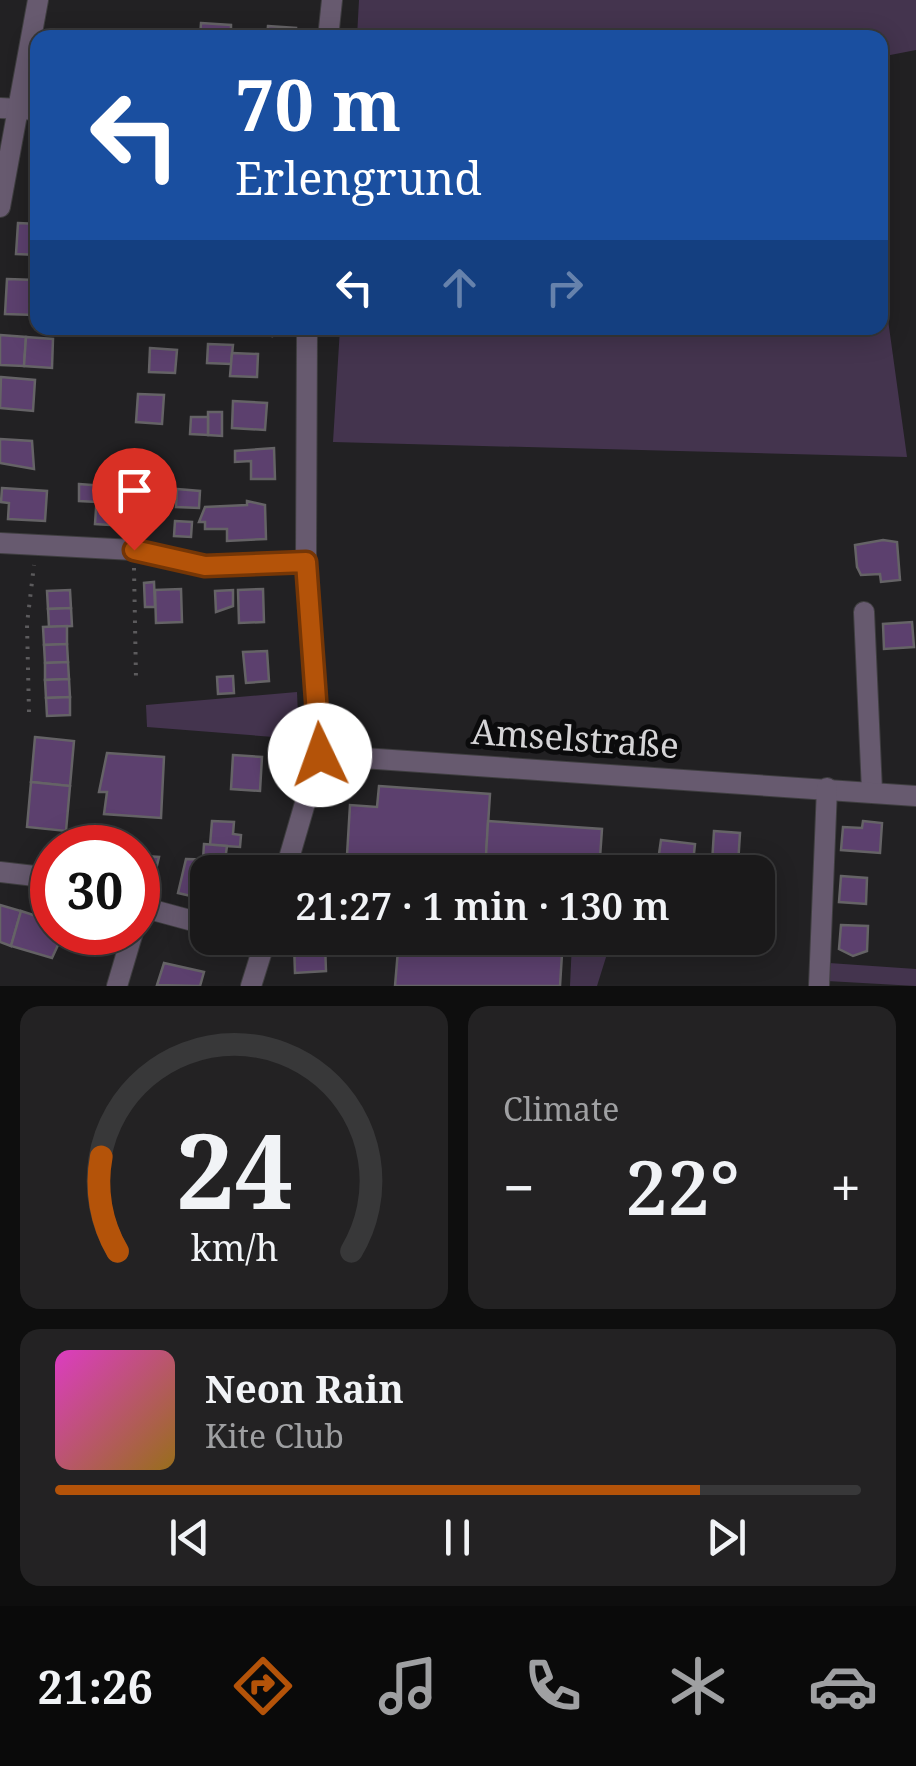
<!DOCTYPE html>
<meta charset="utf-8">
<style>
:root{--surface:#1a191a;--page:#232223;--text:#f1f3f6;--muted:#9fa0a2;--line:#383839;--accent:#b45309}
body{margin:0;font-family:"Noto Serif",serif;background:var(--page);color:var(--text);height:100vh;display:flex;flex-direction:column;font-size:38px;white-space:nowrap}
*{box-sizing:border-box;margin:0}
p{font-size:32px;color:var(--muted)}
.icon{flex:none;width:55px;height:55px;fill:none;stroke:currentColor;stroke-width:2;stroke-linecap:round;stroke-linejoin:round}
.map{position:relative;height:986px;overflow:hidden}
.details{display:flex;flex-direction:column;gap:20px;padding:20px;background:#0e0e0e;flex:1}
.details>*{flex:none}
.hud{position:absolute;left:30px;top:30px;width:858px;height:305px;border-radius:20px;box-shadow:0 5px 25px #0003,0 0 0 2px var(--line);background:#1a4fa0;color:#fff;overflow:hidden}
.speed{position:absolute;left:30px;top:825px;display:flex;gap:20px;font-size:50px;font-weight:700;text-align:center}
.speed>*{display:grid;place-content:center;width:130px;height:130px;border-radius:50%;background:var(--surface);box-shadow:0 5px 25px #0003,0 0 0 2px var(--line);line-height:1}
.speed .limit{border:15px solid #d22;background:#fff;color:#111}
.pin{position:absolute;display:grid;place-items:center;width:85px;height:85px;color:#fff;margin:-102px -42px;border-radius:50% 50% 50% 0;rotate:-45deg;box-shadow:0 0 10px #0007}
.pin .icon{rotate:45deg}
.me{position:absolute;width:110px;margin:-55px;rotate:357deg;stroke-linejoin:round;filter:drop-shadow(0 0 8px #0008)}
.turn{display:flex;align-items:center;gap:35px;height:210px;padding:0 40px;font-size:45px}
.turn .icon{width:130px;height:130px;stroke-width:2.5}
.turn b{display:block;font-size:70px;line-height:85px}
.lanes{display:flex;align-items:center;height:95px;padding:0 40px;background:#0003;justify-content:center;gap:50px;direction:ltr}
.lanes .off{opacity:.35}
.big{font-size:75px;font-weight:600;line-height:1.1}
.details .tile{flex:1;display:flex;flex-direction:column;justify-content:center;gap:15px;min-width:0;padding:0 35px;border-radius:20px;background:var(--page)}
.details .dial{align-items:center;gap:0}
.dial svg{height:260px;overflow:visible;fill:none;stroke:var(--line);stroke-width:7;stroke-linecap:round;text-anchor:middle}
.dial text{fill:var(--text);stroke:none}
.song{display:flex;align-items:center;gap:30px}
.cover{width:120px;height:120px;border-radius:15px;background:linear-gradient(135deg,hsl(310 70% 55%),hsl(40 70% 35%))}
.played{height:10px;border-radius:5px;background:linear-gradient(90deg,var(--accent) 80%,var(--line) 80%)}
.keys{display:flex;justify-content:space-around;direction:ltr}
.heat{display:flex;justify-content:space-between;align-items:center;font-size:55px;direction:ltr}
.details .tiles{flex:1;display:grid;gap:20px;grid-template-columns:1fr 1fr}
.tile:last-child{grid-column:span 2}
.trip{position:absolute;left:190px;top:855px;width:585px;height:100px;border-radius:20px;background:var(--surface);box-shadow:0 5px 25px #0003,0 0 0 2px var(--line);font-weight:600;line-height:100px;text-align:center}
.menu{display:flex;height:160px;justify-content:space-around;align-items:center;background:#0a0a0a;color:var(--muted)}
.menu .icon{width:70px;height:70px}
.menu .current{color:var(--accent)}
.menu b{font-size:45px;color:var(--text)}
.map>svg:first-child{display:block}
.green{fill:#44344e}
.building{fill:#5c406e;stroke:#656366;stroke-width:2.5}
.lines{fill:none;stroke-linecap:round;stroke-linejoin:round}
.minor-casing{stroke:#3f3e40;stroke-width:22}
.path{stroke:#5c5b5d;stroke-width:4;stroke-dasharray:2.5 8;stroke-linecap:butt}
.minor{stroke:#675a6f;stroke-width:20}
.route-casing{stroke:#753606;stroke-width:25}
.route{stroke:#b45309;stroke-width:18}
.labels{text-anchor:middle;stroke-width:10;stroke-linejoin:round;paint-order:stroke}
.street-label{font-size:35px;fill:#d5d4d6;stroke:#0b0b0c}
</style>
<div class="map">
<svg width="916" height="986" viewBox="0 0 916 986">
<rect width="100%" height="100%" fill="#222123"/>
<g class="green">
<path d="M359,0h557v50l-36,7v-19l-523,-1z"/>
<path d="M880,262l27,195 -574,-15 7,-114h540z"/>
<path d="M297,692l2,47 -152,-12 -1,-22z"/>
<path d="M612,938l-15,48h-27l2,-44z"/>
<path d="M829,963l87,6v17l-89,-5z"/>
</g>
<g class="building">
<path d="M201,23l30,2v13h-31z"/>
<path d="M268,26l28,2 -1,10h-28z"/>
<path d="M18,223l20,1v31l-22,-1z"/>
<path d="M7,279l29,1 -1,35 -30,-1z"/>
<path d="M227,328h46l-1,8z"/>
<path d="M0,335l26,2 -2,29 -24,-1z"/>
<path d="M26,337l27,2 -1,29 -28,-2z"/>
<path d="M208,344l25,1 -2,19 -24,-1z"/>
<path d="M150,348l27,2 -2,23 -26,-1z"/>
<path d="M232,353l26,1 -1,23 -27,-1z"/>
<path d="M1,377l34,3 -2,31 -33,-3z"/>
<path d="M138,394l26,1 -2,29 -26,-2z"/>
<path d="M233,401l34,2 -2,27 -33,-2z"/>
<path d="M208,412h14v24l-14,-1z"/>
<path d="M191,417h17v18l-18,-1z"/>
<path d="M0,439l32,2 2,28 -34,-6z"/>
<path d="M274,448l1,31h-24v-18l-16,1v-11z"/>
<path d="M79,484l25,2 -1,8h-6v8l-18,-1z"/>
<path d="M2,488l45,3 -2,30 -37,-2 1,-16 -8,-1z"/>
<path d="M177,489l23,2 -1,17 -23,-1z"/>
<path d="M97,494l30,1 -1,31 -31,-2z"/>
<path d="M247,501l18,4 1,34 -39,2v-12h-22v-7h-6l6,-15 42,-2z"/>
<path d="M175,521l17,1 -1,15 -17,-1z"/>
<path d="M883,540l14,2 3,38 -19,2 -1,-8 -19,1 -4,-8 -2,-22z"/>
<path d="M154,582l1,25h-10l-1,-24z"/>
<path d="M181,589l1,33 -26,1 -1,-33z"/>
<path d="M263,589l1,33 -25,1 -1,-33z"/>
<path d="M70,590l1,18 -23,1 -1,-18z"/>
<path d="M233,590v16l-17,6 -1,-21z"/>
<path d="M71,608l1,18 -23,1 -1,-18z"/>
<path d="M912,622l2,25 -30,2 -1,-25z"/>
<path d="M67,626v18l-23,1 -1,-18z"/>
<path d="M67,644l1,18 -23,1 -1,-18z"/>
<path d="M267,651l2,30 -23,2 -3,-31z"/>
<path d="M68,662l1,17 -24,1v-17z"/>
<path d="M233,676l1,17 -16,1 -1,-17z"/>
<path d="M69,679l1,18 -24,1 -1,-18z"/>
<path d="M70,697v18l-23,1 -1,-18z"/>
<path d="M35,737l39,4 -4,45 -39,-4z"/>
<path d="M107,753l57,4 -3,61 -57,-4 3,-22h-8z"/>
<path d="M233,755l29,2 -2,34 -29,-2z"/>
<path d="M31,782l39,4 -4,45 -39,-4z"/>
<path d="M379,786l111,8 -5,78h-139l4,-67 27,2z"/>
<path d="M212,821l22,1 -1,12 8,1 -1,12 -30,-2z"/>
<path d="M488,821l114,8 -3,43h-114z"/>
<path d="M863,821l19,2 -2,30 -39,-3 2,-23 19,1z"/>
<path d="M714,831l26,2 -2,32 -26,-2z"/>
<path d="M661,840l34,4 -3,28 -35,-4z"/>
<path d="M204,844l23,2 -2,15 -22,-2z"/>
<path d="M144,856l15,1 -7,29 -14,-5z"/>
<path d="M186,859l34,1 -3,12h-9v28l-30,-7z"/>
<path d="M841,876l26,2 -1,26 -27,-2z"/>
<path d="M0,905l21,6 -10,35 -11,-4z"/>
<path d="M21,911l31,10v11h12l-12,26 -41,-12z"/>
<path d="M841,925l27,1 -1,25 -14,5 -14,-7z"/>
<path d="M399,938h103l-1,11 61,5 -2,32h-165z"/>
<path d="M325,943l1,28 -31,2 -1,-29z"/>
<path d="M164,963l40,9 -4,14 -43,-1z"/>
</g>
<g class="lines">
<g class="minor-casing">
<g id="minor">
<path d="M328,38l4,-38"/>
<path d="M0,108l38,2"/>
<path d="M0,207l38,-207"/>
<path d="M0,543l134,7 71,16 101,-4"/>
<path d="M864,612l8,179"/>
<path d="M319,755l597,41"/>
<path d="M0,872l52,6"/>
<path d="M285,872l34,-117 -13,-193 1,-234"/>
<path d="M138,906l70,19"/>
<path d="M117,986l16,-54"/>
<path d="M251,986l15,-48"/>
<path d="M819,986l8,-198"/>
</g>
</g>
<g class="path">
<path d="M134,568l2,111"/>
<path d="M29,712l-2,-88 7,-59"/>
</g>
<use href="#minor" class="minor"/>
</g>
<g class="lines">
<g class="route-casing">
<path id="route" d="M134,550l71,16 101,-4 14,193"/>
</g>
<use href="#route" class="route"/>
</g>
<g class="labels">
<g class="street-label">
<text transform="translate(575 739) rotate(4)" y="12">Amselstraße</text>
</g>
</g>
</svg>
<div class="speed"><div class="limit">30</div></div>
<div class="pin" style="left:134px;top:550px;background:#d93025"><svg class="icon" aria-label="arrive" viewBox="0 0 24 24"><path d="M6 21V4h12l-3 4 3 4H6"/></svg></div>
<svg class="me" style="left:320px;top:755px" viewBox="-20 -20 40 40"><circle r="19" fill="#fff"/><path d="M0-13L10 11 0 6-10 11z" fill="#b45309"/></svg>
<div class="trip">21:27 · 1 min · 130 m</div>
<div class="hud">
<div class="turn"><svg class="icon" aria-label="left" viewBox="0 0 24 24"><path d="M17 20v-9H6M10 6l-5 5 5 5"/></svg><div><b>70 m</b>Erlengrund</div></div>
<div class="lanes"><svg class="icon" aria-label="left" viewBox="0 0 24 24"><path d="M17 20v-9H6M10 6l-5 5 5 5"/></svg><svg class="icon off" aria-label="ahead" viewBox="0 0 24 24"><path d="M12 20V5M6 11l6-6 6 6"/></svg><svg class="icon off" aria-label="right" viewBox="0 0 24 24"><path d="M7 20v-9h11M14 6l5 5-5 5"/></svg></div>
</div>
</div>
<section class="details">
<div class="tiles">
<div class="tile dial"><svg viewBox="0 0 100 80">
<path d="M14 69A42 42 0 1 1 86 69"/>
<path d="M14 69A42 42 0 0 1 9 40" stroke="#b45309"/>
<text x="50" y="56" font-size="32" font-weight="700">24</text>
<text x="50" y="72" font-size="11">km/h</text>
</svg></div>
<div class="tile"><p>Climate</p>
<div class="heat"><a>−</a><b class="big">22°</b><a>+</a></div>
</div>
<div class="tile">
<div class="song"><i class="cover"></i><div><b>Neon Rain</b><p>Kite Club</p></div></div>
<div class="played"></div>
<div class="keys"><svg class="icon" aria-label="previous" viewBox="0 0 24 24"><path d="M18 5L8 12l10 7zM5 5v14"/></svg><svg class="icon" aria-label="pause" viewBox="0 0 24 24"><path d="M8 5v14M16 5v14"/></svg><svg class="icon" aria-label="next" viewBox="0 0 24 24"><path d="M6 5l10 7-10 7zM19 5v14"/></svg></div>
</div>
</div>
</section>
<nav class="menu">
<b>21:26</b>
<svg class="icon current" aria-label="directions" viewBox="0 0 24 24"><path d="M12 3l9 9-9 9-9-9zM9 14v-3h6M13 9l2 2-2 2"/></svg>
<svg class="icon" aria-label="music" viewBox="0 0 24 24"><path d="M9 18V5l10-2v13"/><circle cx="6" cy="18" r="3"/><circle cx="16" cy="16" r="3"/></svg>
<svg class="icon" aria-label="phone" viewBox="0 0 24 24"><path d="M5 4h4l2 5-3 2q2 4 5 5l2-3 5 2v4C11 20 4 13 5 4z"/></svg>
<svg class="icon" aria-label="climate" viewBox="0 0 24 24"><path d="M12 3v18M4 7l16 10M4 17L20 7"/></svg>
<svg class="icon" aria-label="car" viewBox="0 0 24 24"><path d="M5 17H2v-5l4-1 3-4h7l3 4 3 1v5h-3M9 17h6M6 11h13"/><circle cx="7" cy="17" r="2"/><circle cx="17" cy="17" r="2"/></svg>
</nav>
